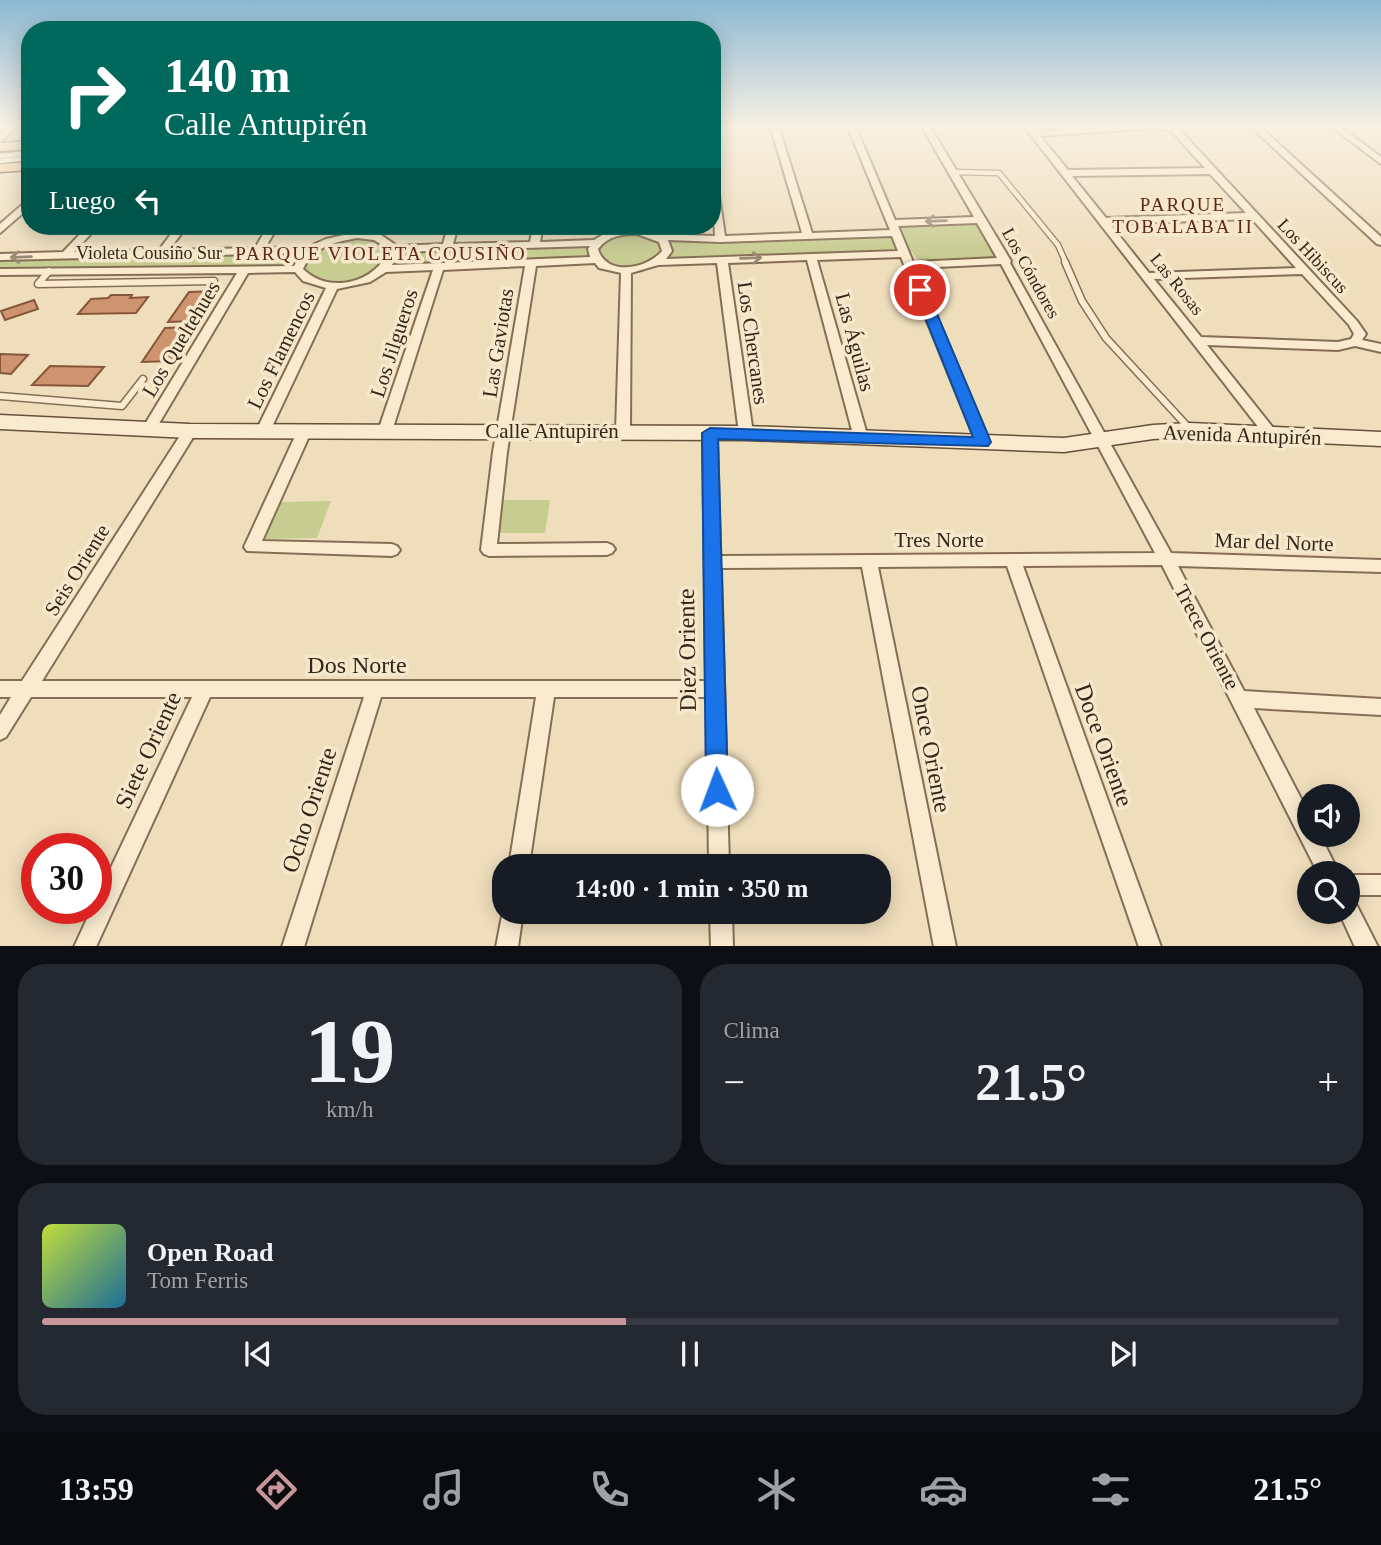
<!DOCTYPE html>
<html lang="es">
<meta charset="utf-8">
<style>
:root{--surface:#171b24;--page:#242831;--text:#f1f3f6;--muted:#9ea1a6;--line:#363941;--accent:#c89699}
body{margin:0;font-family:"Times New Roman",serif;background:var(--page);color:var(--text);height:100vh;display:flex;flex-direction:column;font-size:26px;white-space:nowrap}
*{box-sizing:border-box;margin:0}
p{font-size:23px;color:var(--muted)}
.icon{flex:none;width:38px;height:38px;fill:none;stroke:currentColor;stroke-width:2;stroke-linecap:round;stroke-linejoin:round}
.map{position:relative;height:946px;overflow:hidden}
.sheet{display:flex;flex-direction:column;gap:18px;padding:18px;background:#0d0f14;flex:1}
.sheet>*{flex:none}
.hud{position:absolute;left:21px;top:21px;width:700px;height:214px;border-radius:28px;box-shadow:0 4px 18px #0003;background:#00695c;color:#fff;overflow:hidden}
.controls{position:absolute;left:1297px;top:784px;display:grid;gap:14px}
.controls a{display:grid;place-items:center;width:63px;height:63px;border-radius:50%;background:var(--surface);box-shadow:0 4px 18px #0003;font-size:35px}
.speed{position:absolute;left:21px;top:833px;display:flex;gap:14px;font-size:35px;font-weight:700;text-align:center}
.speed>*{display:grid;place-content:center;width:91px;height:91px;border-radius:50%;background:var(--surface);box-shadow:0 4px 18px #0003;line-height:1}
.speed .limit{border:10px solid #d22;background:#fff;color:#111}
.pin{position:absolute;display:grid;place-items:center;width:60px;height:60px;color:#fff;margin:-30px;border:4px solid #fff;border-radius:50%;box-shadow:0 2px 7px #0007}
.me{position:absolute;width:77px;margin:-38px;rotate:358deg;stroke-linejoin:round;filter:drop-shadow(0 0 5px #0008)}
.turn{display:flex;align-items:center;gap:24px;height:147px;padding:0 28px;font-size:32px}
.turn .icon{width:91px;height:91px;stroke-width:2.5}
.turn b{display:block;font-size:49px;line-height:60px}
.then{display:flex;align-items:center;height:66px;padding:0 28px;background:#0003;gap:14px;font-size:26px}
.big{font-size:52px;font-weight:700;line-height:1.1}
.sheet .card{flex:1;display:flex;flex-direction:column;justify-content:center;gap:10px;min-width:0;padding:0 24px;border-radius:28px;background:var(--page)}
.sheet .dial{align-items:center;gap:0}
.dial b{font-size:91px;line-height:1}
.song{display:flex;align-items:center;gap:21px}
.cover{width:84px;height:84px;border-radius:10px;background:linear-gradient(135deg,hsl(70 70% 55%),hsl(200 70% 35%))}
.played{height:7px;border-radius:4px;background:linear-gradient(90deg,var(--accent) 45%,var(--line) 45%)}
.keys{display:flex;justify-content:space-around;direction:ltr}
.heat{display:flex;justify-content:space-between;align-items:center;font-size:38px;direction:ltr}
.sheet .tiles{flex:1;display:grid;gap:18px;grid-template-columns:1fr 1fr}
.card:last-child{grid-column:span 2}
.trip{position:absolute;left:492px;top:854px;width:399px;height:70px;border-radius:28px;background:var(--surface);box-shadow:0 4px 18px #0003;font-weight:700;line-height:70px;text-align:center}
.tab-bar{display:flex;height:112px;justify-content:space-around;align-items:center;background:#090b0e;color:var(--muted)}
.tab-bar .icon{width:49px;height:49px}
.tab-bar .on{color:var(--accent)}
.tab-bar b{font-size:32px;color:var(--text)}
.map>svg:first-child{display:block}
.green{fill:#c7cc90}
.building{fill:#ce9470;stroke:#86563a;stroke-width:2}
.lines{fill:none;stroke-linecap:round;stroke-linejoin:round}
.lane-far1-casing{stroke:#866e55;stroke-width:7}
.lane-casing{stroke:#866e55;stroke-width:9}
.street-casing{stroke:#866e55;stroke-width:4}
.secondary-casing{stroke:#684f39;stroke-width:3}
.primary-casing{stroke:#533c2a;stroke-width:3}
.lane-far1{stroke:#faebcf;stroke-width:4.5}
.lane{stroke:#faebcf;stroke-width:6}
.street{fill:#faebcf;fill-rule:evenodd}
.secondary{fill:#faebcf;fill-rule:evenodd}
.primary{fill:#f4d291;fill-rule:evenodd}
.oneway{stroke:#988874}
.route{fill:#1a73e8;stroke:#114b97;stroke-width:2}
.labels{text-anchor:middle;stroke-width:7;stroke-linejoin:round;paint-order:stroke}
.far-street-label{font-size:18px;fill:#35261a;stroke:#f6e8cb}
.far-neighbourhood-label{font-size:19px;letter-spacing:2px;fill:#622619;stroke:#f6e8cb}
.street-label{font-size:21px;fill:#35261a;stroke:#f6e8cb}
.near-street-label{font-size:24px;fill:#35261a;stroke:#f6e8cb}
</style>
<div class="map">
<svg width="1381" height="947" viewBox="0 0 1381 947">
<rect width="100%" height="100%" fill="#efdebc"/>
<g class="green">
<path d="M979,221l22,37 -83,2 -6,-8 -257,8c-17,11 -39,10 -55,-1l-220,9c-22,13 -61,26 -77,-1l-303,5v-14l313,-7c23,-12 56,-24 76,-1l211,-6c17,-12 34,-12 54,-7l247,-3 -2,-9z"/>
<path d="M501,500h49l-5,33h-50z"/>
<path d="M331,501l-14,37 -55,1 16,-37z"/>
</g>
<g class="building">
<path d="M216,291l-20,30 -28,1 21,-30z"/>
<path d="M111,295h21l-2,3 18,-1 -12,16 -58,1 13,-15 17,-1z"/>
<path d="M34,300l4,9 -33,11 -4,-9z"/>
<path d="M193,327l-21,34 -30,1 23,-34z"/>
<path d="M0,354l28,1 -17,19 -11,-1z"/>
<path d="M50,366l54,1 -16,19 -56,-1z"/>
</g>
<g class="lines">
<g class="lane-far1-casing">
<g id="lane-far1">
<path d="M0,156l30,-3"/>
<path d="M0,161l30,-3"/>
<path d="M953,172l46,1 59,72 8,18"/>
</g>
</g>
<g class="lane-casing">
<g id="lane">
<path d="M1065,262l17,39 24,37 83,90"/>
<path d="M49,271l-11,13 176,-3"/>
<path d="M0,396l122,10 21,-27"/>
</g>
</g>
<g class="street-casing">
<g id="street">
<path d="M9,125h9l-18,18v-8z"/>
<path d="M770,125h8l34,108 78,-3 -43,-105h8l40,95 79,-3 -53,-92h8l82,136 -1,2 161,290 210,7v12l-203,-6 66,125 137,8v16l-127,-7 55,106v21h11l19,38h-21l-156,-308 -139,1 138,381h-22l-132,-381 -129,1 78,380h-22l-72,-380 -141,1 8,298h-20l-2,-169h-153l-25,169h-20l27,-169h-155l-77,250h-22l82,-250h-154l-114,250h-22l18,-39h4v-9l96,-202h-161l-25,40 -6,3v-25l11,-18h-11v-16h22l163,-253h10l2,3 -155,250h664l-3,-248 7,-5 7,5 3,123 435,-3 -154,-289 -85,4 74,174 -7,5 -7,-5 -75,-185 -84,3 51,178 -7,5 -7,-5 -47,-178 -79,3 25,170 -7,5 -7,-5 -22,-170 -59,2 -27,8 -1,158 -7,5 -7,-5 5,-158 -22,-5 -4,-5 -59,3 -29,186 -10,92 110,-1 5,2 3,4 -3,4 -5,2 -118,1 -5,-2 -3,-4 12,-98 32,-186 -82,4 -51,161 -7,5 -7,-5 55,-161 -47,2 -16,10 -33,7 -67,142 -7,5 -7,-5 70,-143 -23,-7 -8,-9 -47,1 -94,159 -5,2 -7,-5 95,-156 -237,2v-6l294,-3 8,-13 -302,7v-6l63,-2 25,-26h10l-24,26 85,-2 18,-24h10l-18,24 86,-2 13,-22h10l-13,22 43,-1 18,-8 31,-7 24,3 16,11 46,-2 5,-18h10l-5,18 77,-2 3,-16h10l-3,16 54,-2 15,-9 16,-3h13l17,6 60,2 -3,-58 5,3 8,55 77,-3zM977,223l20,35 -84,4 -15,-36zM637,234l22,8 3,9c-15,18 -56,26 -64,-2 10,-13 23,-15 39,-15zM892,236l6,15 -232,8 6,-8 -4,-11 52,2zM357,238l17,2 15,9c-12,34 -60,46 -86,20 10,-23 32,-27 54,-31zM590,246l-2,3 2,8 -198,8 6,-13z"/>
<path d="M1023,125h8l5,6 97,-6 44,2 180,194 9,13 -4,6 19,4v8l-26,-6 -17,4 -131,-5 71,89 -7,5 -5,-2zM1155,128l16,3 34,37 -137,2 -28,-34zM1210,174l36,39 -140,5 -34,-42zM1252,219l44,49 -147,5 -39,-49zM1302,274l47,51 5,9 -3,5 -13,3 -137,-5 -47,-58z"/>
<path d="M1249,125h9l123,112v8l-4,-1z"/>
<path d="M1329,125h9l43,32v7z"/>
<path d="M30,198v9l-30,26v-9z"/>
<path d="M304,427l7,5 -49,109 130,3 5,2 3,4 -3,4 -5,2 -145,-5 -3,-4 53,-115z"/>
<rect x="1348" y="875" width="33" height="20"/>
<path d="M1348,898l7,4 23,45h-23l-16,-35h9z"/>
<path d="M504,906v6h19l-5,35h-22z"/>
<path d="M710,912h22l1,35h-22z"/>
</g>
</g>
<g class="secondary-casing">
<path id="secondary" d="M0,415l190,9 556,2 318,12 89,-13 37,-2 191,9v14l-191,-9 -37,2 -89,13 -318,-12 -556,-2 -190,-9z"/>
</g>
<g class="primary-casing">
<g id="primary">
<path d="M30,141v8l-30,2v-8z"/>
<path d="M30,162v8l-30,2v-8z"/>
</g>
</g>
<use href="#lane-far1" class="lane-far1"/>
<use href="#lane" class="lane"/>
<use href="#street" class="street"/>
<use href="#secondary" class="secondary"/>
<use href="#primary" class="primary"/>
</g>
<defs><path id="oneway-shaft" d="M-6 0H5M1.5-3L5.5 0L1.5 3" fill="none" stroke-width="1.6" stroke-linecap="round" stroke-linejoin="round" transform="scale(1.75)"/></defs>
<g class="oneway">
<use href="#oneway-shaft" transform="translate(936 221) rotate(178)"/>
<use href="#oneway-shaft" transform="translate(21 257) rotate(178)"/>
<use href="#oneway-shaft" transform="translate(751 258) rotate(-2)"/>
</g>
<linearGradient id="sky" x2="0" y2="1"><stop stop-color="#8bb8d4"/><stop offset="0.49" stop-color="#f8f0e1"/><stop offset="1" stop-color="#f8f0e1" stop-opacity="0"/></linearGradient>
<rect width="1381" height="257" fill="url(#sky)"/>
<path class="route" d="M920,286l7,4 64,152 -3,4 -270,-7 10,351 -3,8 -8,3 -8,-3 -3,-8 -4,-357 8,-5 263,9 -59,-147z"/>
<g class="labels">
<g class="far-street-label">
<text x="149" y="259">Violeta Cousiño Sur</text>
<text transform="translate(1313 256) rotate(47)" y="6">Los Hibiscus</text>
<text transform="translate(1031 273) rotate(61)" y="6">Los Cóndores</text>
<text transform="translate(1177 284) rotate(51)" y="6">Las Rosas</text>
</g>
<g class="far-neighbourhood-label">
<text x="1183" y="211">PARQUE<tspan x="1183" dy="22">TOBALABA II</tspan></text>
<text x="381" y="260">PARQUE VIOLETA COUSIÑO</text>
</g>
<g class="street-label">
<text transform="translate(181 339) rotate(-59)" y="7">Los Queltehues</text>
<text transform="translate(855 342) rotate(75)" y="7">Las Águilas</text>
<text transform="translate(394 343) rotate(-72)" y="7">Los Jilgueros</text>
<text transform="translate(498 343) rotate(-81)" y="7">Las Gaviotas</text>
<text transform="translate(753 343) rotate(82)" y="7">Los Chercanes</text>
<text transform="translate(281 350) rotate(-64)" y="7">Los Flamencos</text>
<text x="552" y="438">Calle Antupirén</text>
<text transform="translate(1242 435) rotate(2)" y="7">Avenida Antupirén</text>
<text x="939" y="547">Tres Norte</text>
<text transform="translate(1274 542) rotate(2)" y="7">Mar del Norte</text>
<text transform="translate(77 570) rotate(-58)" y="7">Seis Oriente</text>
<text transform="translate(1207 637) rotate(62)" y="7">Trece Oriente</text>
</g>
<g class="near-street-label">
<text transform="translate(687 650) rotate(-91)" y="8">Diez Oriente</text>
<text x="357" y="673">Dos Norte</text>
<text transform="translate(1104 745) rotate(70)" y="8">Doce Oriente</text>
<text transform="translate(931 749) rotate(79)" y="8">Once Oriente</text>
<text transform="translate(148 750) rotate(-65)" y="8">Siete Oriente</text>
<text transform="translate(309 810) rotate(-72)" y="8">Ocho Oriente</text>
</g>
</g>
</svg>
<div class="controls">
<a><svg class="icon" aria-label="sound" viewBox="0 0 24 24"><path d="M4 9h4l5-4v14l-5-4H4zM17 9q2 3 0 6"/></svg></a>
<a><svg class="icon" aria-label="search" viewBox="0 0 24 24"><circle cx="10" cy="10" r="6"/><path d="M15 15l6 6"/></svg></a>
</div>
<div class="speed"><div class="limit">30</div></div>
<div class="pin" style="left:920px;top:290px;background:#d93025"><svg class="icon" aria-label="arrive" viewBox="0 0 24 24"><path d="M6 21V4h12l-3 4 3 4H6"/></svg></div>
<svg class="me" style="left:717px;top:790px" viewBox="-20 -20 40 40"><circle r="19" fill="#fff"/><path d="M0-13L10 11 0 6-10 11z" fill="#1a73e8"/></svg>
<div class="trip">14:00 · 1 min · 350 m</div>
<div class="hud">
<div class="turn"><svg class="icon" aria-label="right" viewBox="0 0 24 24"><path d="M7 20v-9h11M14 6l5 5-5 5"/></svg><div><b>140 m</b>Calle Antupirén</div></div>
<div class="then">Luego<svg class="icon" aria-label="left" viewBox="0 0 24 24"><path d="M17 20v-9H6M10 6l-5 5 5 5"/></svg></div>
</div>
</div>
<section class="sheet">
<div class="tiles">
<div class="card dial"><b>19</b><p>km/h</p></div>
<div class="card"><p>Clima</p>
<div class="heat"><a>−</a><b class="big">21.5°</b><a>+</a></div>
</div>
<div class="card">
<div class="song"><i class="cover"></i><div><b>Open Road</b><p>Tom Ferris</p></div></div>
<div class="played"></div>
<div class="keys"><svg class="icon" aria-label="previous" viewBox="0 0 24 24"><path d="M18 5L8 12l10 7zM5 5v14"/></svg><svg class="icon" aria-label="pause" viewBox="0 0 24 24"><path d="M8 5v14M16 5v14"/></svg><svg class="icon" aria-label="next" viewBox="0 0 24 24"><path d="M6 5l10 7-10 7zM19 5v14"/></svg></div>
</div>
</div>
</section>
<nav class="tab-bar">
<b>13:59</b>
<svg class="icon on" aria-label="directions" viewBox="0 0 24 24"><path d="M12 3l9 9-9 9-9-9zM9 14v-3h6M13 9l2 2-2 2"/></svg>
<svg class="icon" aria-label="music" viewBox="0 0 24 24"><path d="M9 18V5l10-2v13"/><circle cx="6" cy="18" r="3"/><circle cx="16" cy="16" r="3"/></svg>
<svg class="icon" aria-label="phone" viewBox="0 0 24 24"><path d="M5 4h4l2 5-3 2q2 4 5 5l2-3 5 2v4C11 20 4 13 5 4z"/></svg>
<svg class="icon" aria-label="climate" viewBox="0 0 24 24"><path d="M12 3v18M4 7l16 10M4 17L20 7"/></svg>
<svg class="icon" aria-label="car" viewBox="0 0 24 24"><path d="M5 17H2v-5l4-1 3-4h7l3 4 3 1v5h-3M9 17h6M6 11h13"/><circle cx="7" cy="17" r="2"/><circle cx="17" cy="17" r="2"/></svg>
<svg class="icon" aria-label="filters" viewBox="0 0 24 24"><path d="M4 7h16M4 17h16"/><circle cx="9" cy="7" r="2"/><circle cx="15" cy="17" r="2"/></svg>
<b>21.5°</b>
</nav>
